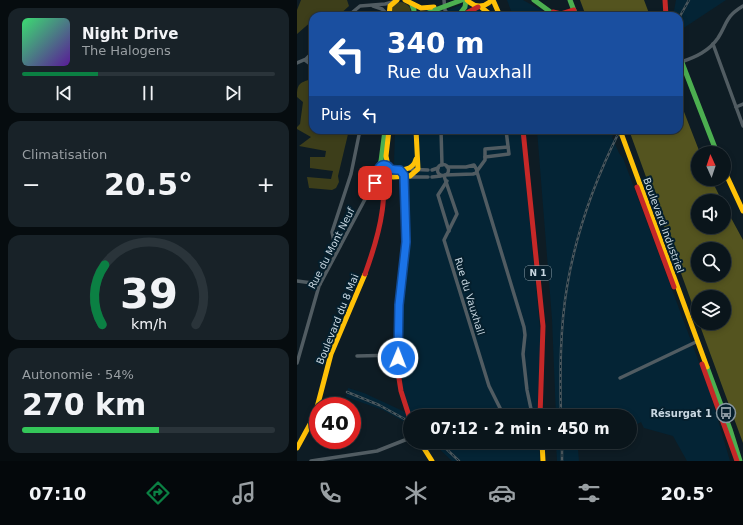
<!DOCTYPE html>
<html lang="fr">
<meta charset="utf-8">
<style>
:root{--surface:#0a151b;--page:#182228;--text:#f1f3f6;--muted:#999fa3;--line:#2a343a;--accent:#0b8043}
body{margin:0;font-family:"DejaVu Sans",sans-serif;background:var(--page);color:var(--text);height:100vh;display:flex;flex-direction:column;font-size:15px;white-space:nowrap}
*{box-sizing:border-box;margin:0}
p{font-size:13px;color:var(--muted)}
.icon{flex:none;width:22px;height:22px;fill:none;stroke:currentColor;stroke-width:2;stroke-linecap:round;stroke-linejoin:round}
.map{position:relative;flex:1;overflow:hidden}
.sheet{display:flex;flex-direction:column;gap:8px;padding:8px;background:#060c0f;width:297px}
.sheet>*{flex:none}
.top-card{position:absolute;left:12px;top:12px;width:374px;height:122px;border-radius:12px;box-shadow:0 2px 6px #0003,0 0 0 1px var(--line);background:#1a4fa0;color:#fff;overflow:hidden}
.needle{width:26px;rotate:357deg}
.fabs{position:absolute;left:394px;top:146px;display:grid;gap:8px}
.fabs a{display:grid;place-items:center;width:40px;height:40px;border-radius:50%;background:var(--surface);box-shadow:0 2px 6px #0003,0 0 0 1px var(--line);font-size:20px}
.speed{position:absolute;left:12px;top:397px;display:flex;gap:8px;font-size:20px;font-weight:700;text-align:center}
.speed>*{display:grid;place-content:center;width:52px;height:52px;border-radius:50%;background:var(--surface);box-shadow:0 2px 6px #0003,0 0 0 1px var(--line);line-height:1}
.speed .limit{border:6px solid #d22;background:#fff;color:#111}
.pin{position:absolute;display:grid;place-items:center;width:34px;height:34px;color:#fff;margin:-17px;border-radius:8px;box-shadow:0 2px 6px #0006}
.me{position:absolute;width:44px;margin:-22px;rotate:1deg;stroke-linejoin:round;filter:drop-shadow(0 0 3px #0008)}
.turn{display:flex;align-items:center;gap:14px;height:84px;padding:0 12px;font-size:18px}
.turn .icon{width:52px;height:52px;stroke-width:2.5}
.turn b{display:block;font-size:28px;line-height:34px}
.then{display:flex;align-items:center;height:38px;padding:0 12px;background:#0003;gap:8px;font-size:15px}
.big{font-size:30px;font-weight:700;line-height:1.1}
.sheet .card{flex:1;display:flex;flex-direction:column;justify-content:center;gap:6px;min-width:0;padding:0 14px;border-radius:12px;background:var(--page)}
.sheet .dial{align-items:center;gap:0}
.dial svg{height:104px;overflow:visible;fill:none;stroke:var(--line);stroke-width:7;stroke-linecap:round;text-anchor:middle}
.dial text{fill:var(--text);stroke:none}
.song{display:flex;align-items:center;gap:12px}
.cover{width:48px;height:48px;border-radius:6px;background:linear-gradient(135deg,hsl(140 70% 55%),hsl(270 70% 35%))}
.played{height:4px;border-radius:2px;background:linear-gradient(90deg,var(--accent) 30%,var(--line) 30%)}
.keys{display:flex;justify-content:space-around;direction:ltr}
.heat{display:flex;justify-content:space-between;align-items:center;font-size:22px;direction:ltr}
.charge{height:6px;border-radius:3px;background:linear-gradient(90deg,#34c759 54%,var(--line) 0)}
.trip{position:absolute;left:106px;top:409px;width:234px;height:40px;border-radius:20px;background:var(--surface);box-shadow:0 2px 6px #0003,0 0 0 1px var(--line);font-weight:700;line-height:40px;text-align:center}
.dock{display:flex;height:64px;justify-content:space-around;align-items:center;background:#04080b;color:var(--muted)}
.dock .icon{width:28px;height:28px}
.dock .on{color:var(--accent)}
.dock b{font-size:18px;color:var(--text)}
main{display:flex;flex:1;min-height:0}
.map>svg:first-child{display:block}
.built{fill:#042435}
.green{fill:#3d3e1a}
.water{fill:#54541f;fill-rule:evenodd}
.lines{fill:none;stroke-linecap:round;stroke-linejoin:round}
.street{stroke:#515c62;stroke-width:3.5}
.fast{stroke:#4caf50;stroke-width:5}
.slow{stroke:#ffc107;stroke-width:5}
.jam{stroke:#c62828;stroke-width:5}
.rail-casing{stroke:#4c585e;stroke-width:2.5}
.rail{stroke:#051f2d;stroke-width:1;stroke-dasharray:3;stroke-linecap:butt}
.fast-bridge{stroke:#4caf50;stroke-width:5}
.route-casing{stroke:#114b97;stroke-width:10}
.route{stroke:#1a73e8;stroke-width:7}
.labels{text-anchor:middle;stroke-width:4;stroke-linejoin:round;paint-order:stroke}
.shield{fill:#051f2d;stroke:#8ea0ab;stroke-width:1}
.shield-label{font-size:9px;font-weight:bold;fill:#c8d7e1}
.street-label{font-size:10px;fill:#c8d7e1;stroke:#051f2d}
.poi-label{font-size:10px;font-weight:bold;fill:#c8d7e1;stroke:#051f2d;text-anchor:end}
</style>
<main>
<section class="sheet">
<div class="card">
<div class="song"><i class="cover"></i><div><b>Night Drive</b><p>The Halogens</p></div></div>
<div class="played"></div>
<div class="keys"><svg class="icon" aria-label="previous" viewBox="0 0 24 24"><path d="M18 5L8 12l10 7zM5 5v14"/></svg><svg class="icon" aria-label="pause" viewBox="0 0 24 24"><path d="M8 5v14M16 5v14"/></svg><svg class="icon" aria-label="next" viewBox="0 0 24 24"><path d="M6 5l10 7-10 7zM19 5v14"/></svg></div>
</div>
<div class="card"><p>Climatisation</p>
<div class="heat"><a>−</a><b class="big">20.5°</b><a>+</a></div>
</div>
<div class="card dial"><svg viewBox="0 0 100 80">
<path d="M14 69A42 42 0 1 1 86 69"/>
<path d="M14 69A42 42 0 0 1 16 23" stroke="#0b8043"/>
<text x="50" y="56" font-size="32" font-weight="700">39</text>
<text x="50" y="72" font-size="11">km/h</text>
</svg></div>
<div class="card"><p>Autonomie · 54%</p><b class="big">270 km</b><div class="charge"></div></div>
</section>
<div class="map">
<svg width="446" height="461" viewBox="0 0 446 461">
<rect width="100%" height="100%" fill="#0e1c24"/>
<g class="built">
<path d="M210,0h16l29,16h-39z"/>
<path d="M379,0h50l-47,31v-15h-6z"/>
<path d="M167,4l16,6 9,6h-58z"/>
<path d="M98,130h126l20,209 -4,77h-127v8l-6,-4 -1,1 -20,-11 -37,-13 2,-9 16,5 41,19 -5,-55 2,-62 6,-61 -1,-50 -13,-20z"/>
<path d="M240,130h79l-4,7 7,16 4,5 86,231 21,72h-43l-14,-25 -29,-8 -3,-6 -11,6v-12h-74l-4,-97z"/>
<path d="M135,442h107l1,19h-88z"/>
<path d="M259,442h45l-16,8 -7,-1 1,12h-22z"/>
</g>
<g class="green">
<path d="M4,0h46l2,6 -11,10 -14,-3 -6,3h-5v4l-16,14v-24z"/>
<path d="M104,2c8,2 11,6 9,14h-18c-2,-8 2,-13 9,-14z"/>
<path d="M16,74v56h36l-11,46 1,6 -3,6 -4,2 -23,-2 -2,-11 24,2 2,-8 -23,-3v-11h15l1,-6 -27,-5 12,-9 -14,-8v-2l3,-3 3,-22 -6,-5c0,-13 2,-14 14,-18z"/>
</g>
<g class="water">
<path d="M283,0h64l6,16h-64z"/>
<path d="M382,99l21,54h-2v26h13l11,22h-24v26h26v-22l19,35v203l-44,-120h25v-26h-26v23l-69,-190h50zM401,249h26v26h-26z"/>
</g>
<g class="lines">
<g class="street">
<path d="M147,0l1,10 4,6"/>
<path d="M76,6l9,3 7,7"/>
<path d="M51,16l12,-10 25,-2 8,-2"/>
<path d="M416,44l30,82"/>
<path d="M8,60l8,6"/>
<path d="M384,62c15,-5 28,-11 37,-24 10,-16 7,-21 25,-32"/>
<path d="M0,63l9,-4 7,-7"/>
<path d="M439,107l7,-3"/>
<path d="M144,130l1,35"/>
<path d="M188,157l24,-3 -3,-24"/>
<circle cx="146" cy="170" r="5.5"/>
<path d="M110,169l21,1"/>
<path d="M135,170l6,-2"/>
<path d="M180,171l8,-11v-11l23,-2"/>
<path d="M180,172l47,155 1,8 -2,19 4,36 4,19v7"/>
<path d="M148,175l28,-1 3,-1 1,-3 -3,-5 -8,2h-19"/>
<path d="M147,176l13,38 -13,26 45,146 15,30"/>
<path d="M111,177h20"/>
<path d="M135,177l9,-1"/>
<path d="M150,181l-9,14 11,36"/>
<path d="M77,184l10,-5"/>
<path d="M74,188l6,-1 4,4"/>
<path d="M43,246l-6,-4 -2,-10 19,-58 9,-44"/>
<path d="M0,281l23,3"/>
<path d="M60,356l42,-1"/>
<path d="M0,363l22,-77 52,-98 6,-16"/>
<path d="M323,378l78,-37"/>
<path d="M14,461l66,-10 33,-13"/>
</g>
<g class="fast">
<path d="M237,0l22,16"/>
<path d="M273,0l6,16"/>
<path d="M115,5l2,5 -1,6"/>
<path d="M162,15l6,-8 1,-7"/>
<path d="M124,16l14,-6"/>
<path d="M382,55l38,98"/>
<path d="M84,188v-7l-4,-10 4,-10 4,-31"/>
<path d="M410,367l23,62 10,32"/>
</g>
<g class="slow">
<path d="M108,0l16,8 13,-1"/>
<path d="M170,0c8,8 17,8 25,0"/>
<path d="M196,0l7,16"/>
<path d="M184,7l11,9"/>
<path d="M92,16l1,-10 7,-6"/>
<path d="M323,130l87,237"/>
<path d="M91,166l-2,-10 3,-26"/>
<path d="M93,168c10,3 23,3 26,-9"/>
<path d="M427,170l19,41"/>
<path d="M96,177l17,-1 8,-7 -2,-39"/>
<path d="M123,442l12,19"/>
<path d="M245,442l1,19"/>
<path d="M0,448l18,-33 16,-61 34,-80"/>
</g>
<g class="jam">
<path d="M368,0l1,16"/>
<path d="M256,12l8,2 13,-4"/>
<path d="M164,16l17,-9"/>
<path d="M226,130l20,196 -3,90"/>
<path d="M103,170l3,3 2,6 1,64 -7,62 -1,67 3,19 9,28"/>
<path d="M340,187l37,100"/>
<path d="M68,274c8,-22 14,-40 17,-62 2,-12 1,-23 5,-34"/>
<path d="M405,364l35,97"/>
</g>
<g class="rail-casing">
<g id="rail">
<path d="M382,18l10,-18"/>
<path d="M50,392l32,13 31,17"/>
<path d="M264,416c-1,-33 -1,-65 2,-98 6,-66 27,-128 57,-188"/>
<path d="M142,442l20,19"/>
<path d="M265,442v19"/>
</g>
</g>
<use href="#rail" class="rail"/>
<path class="fast-bridge" d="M138,10l27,-10"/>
</g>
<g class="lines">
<g class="route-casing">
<path id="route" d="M78,183l-4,5c3,-6 6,-25 14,-23 5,1 2,1 6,4 2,1 6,1 9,1l4,5 2,67 -7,63 -1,53"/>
</g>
<use href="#route" class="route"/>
</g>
<defs>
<g id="bus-ring" transform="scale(1)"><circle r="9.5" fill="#051f2d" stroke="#87969f" stroke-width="1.5"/><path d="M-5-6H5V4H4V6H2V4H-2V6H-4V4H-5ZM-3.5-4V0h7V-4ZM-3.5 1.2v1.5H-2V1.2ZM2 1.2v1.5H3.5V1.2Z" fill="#87969f"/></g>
</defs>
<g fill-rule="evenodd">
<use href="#bus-ring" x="429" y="413"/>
</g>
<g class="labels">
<rect class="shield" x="228" y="266" width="26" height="14" rx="3"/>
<g class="shield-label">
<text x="241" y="276">N 1</text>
</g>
<g class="street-label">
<text transform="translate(367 225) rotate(70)" y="4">Boulevard Industriel</text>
<text transform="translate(34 248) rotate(-63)" y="4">Rue du Mont Neuf</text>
<text transform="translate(173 296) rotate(73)" y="4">Rue du Vauxhall</text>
<text transform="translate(40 319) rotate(-68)" y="4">Boulevard du 8 Mai</text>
</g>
<g class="poi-label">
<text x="415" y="417">Résurgat 1</text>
</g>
</g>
</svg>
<div class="fabs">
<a><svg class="needle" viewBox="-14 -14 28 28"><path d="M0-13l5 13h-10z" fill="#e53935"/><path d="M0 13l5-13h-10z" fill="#999fa3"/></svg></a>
<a><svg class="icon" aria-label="sound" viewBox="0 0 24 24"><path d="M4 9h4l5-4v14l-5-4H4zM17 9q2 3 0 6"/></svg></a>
<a><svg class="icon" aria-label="search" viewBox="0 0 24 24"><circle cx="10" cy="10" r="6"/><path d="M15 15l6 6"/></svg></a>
<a><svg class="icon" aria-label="layers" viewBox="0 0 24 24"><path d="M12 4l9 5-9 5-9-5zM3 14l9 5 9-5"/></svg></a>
</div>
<div class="speed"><div class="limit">40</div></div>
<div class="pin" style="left:78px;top:183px;background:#d93025"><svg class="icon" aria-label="arrive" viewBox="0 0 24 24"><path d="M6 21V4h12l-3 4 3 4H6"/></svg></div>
<svg class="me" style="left:101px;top:358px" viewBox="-20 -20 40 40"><circle r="17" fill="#1a73e8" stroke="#fff" stroke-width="3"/><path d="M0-11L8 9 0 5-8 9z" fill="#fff"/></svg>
<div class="trip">07:12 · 2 min · 450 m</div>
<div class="top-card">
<div class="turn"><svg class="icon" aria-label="left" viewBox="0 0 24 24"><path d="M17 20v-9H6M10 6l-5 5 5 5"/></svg><div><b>340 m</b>Rue du Vauxhall</div></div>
<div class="then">Puis<svg class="icon" aria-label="left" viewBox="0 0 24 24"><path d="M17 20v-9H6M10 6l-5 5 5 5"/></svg></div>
</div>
</div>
</main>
<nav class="dock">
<b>07:10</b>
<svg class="icon on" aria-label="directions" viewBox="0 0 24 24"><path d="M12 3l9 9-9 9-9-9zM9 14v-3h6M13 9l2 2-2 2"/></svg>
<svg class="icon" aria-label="music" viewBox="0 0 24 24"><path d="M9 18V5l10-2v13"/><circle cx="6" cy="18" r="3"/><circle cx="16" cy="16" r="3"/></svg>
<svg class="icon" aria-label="phone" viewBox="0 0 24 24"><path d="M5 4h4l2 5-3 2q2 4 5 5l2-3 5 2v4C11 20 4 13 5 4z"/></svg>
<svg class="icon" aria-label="climate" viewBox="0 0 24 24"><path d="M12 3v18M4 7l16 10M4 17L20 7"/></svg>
<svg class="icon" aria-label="car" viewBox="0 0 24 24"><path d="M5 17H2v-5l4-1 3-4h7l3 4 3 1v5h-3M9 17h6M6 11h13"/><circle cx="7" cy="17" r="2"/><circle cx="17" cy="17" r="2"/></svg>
<svg class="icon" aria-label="filters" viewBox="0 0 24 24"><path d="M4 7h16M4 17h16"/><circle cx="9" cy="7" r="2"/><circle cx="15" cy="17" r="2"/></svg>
<b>20.5°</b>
</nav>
